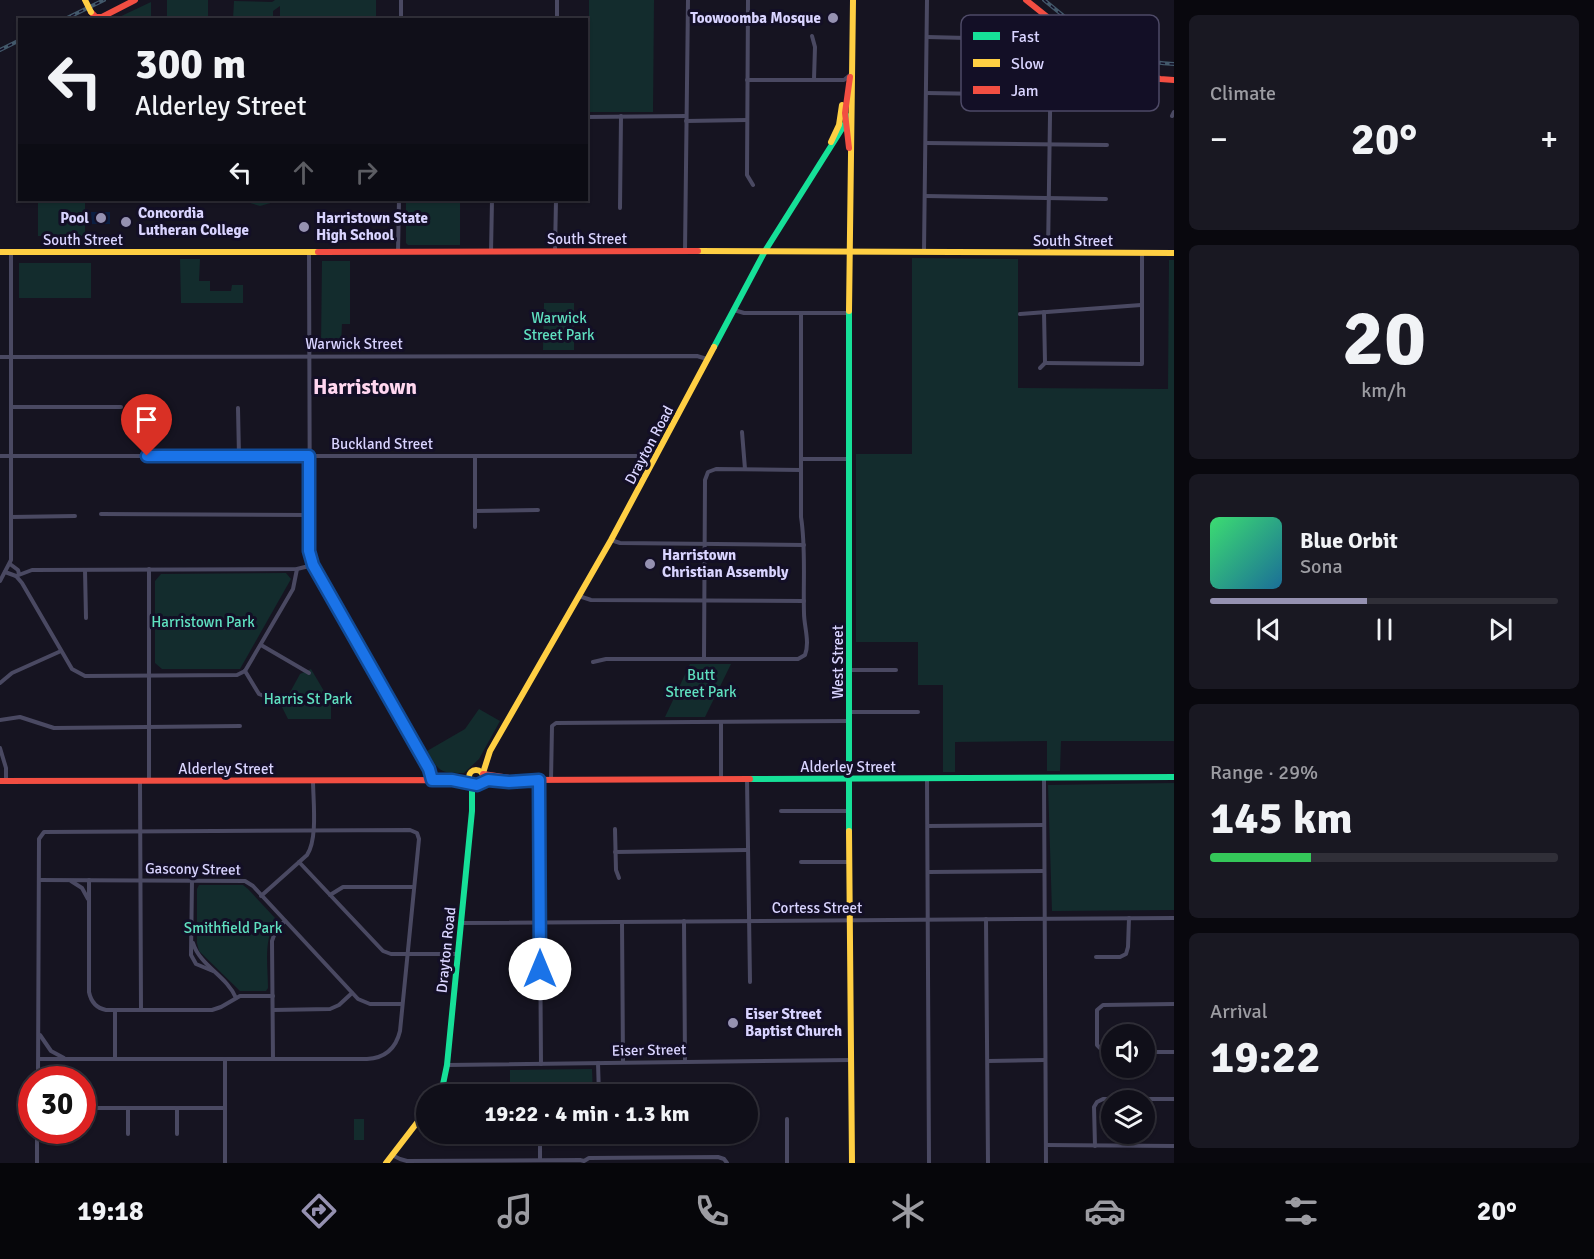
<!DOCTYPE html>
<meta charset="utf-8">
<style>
:root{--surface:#100f19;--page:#191822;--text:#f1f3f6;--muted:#9c9ca2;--line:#302f38;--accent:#9591b1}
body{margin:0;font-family:Signika,sans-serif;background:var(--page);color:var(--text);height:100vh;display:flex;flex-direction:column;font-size:22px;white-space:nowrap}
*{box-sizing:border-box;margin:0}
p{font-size:20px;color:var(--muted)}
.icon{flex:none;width:33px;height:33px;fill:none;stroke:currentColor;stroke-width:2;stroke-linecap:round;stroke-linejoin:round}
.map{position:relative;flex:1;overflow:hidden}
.panel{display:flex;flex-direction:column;gap:15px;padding:15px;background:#09080e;width:420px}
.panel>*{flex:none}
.banner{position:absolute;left:18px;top:18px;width:570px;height:183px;border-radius:0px;box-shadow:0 2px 4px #0004,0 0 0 2px var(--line);background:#100f19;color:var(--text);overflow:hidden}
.fabs{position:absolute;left:1101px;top:1024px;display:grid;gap:12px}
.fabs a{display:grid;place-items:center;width:54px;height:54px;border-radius:50%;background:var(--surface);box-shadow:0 2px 4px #0004,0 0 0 2px var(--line);font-size:30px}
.speed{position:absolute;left:18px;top:1066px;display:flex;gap:12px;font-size:30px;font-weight:700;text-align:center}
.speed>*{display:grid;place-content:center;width:78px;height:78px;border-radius:50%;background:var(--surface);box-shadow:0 2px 4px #0004,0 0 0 2px var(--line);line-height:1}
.speed .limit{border:9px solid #d22;background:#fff;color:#111}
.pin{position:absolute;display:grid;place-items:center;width:51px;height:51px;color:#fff;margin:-62px -26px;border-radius:50% 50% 50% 0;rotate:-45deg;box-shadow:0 0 6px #0007}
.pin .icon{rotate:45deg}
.me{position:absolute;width:66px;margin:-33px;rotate:0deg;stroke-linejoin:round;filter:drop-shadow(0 0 4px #0008)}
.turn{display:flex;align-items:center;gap:21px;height:126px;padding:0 18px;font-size:27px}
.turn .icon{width:78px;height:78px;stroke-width:2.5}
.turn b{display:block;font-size:42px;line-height:51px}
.lanes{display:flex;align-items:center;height:57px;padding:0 18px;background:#0003;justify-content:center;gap:30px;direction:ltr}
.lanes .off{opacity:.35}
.big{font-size:45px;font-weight:800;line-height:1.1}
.panel .card{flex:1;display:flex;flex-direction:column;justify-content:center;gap:9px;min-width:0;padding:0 21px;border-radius:9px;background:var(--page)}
.panel .dial{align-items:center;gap:0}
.dial b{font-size:78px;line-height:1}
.song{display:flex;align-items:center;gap:18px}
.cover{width:72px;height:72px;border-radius:9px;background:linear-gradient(135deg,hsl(140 70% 55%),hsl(200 70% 35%))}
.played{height:6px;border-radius:3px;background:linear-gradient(90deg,var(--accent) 45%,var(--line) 45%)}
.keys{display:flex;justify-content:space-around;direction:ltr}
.heat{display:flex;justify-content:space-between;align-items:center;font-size:33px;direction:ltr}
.charge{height:9px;border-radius:4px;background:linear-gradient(90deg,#34c759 29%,var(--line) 0)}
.trip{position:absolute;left:416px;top:1084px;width:342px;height:60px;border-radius:30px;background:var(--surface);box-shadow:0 2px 4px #0004,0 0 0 2px var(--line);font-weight:800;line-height:60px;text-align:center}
.menu{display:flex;height:96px;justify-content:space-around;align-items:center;background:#06060a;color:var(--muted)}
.menu .icon{width:42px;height:42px}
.menu .current{color:var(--accent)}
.menu b{font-size:27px;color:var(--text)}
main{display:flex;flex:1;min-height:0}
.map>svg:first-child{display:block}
.green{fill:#132c2d}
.water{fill:#0b1e41}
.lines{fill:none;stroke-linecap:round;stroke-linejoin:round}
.street{stroke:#4a4962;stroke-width:4}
.fast{stroke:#16e098;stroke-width:6}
.slow{stroke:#ffcf43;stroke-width:6}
.jam{stroke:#f24e42;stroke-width:6}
.rail-casing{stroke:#43596b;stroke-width:4}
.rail{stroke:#130f26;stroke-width:1.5;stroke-dasharray:4.5;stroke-linecap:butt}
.slow-bridge{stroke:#ffcf43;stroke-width:6}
.route-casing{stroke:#114b97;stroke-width:15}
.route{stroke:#1a73e8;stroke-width:10}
.poi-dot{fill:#9591b1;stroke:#130f26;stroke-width:2}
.labels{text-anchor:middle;stroke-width:6;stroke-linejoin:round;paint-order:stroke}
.poi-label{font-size:15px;font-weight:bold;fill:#d9d4ff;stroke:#130f26;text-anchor:start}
.street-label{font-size:15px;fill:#d9d4ff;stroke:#130f26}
.park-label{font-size:15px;fill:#5fe0c0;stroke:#130f26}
.district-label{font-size:21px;font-weight:bold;fill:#ffd6f0;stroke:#130f26}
.key{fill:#130f26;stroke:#4e4a67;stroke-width:1.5}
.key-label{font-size:16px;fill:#d9d4ff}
</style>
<main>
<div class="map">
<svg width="1174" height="1163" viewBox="0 0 1174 1163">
<rect width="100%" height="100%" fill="#161421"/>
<g class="green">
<rect x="167" y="0" width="41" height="19"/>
<path d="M275,0h101v19h-96v-13l-7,5v8h-40l1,-18 38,1z"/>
<path d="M589,0h65l-1,112h-64z"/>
<path d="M151,2v17h-36z"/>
<rect x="38" y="200" width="47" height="36"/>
<path d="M240,200h41l-21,6z"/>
<path d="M406,200h54v45h-52l-2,-2z"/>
<path d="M912,258l106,1v129l150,1 1,-129h5v481h-113l-1,30h-13v-30l-92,1v30h-12v-87h-25v-43h-62v-188h56z"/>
<path d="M180,259h20l-1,22h11v10h21l1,-6h11v18h-62z"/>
<path d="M322,261h28v63h-8l-1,21h-20z"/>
<rect x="19" y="263" width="72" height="35"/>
<path d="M544,303h30v47h-31z"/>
<path d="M286,573l5,6 -51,90h-78l-7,-6v-82l6,-7z"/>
<path d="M690,664h41l-26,53h-40z"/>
<path d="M311,669l20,34v16h-43l-6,-12 18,-33z"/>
<path d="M479,709l21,12 -21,38 -15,14c-24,0 -25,-1 -37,-22l38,-22z"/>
<path d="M1174,783v127l-122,1 -4,-126z"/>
<path d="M199,885h44l5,4 27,29 1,3c-13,19 -8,45 -8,67l-2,3h-26l-41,-40 -2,-8v-54z"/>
<path d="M592,1069l1,26h-83v-25z"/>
<rect x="354" y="1119" width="10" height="21"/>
</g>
<path class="water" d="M91,212h19v12h-18z"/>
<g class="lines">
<g class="street">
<path d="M748,0l-1,175 6,10"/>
<path d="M401,20v-20"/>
<path d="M557,20v-20"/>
<path d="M812,36l3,11 -1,32"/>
<path d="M927,37l124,3"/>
<path d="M747,80h97l6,-5"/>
<path d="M926,93l124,2"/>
<path d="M1172,116l2,-4"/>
<path d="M586,117l100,-1"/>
<path d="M686,121l61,-1"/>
<path d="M926,143l181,2"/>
<path d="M925,196l181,3"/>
<path d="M620,208l1,-92"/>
<path d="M309,251l1,309 6,13 113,196 3,11"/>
<path d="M555,251l1,-51"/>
<path d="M685,251l3,-251"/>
<path d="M924,251l3,-251"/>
<path d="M398,252l1,-52"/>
<path d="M491,252l1,-52"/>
<path d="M1048,252l3,-204 1,-15 5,-8"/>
<path d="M734,310l10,3h106"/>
<path d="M1020,314l121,-9"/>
<path d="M0,357l697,-1 10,3"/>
<path d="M1045,363l97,1v-111"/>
<path d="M1040,368l5,-5 -1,-51"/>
<path d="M11,407h110"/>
<path d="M238,408l1,48"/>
<path d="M742,432l3,37"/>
<path d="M0,456h644l10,3"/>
<path d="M475,456v71"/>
<path d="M801,459h48"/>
<path d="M475,511l63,-1"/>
<path d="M101,514l208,1"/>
<path d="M11,517l64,-1"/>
<path d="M611,540l9,3 184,2"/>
<path d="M10,564l8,6 1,4"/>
<path d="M149,569v212"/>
<path d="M85,570l1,48"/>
<path d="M5,572l11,4 6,7 50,86 13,7 152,-1 8,-4"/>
<path d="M16,576l16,-6 265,-1 16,-4"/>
<path d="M0,581l11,-21v-308"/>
<path d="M579,596l12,4 213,1"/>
<path d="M261,645l48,28"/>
<path d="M704,659l1,-179 3,-8 8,-3 85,1"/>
<path d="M593,662l13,-3h192l7,-4c5,-13 -1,-29 -1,-42 -1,-32 2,-65 -3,-96v-203"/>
<path d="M850,670h46"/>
<path d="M245,671l48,-82 4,-20"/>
<path d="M245,671l14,23 5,2"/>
<path d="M0,683l12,-10 49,-22"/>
<path d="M850,712h68"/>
<path d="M0,720l20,-3 34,11 186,-2"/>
<path d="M0,748l6,20v13"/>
<path d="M1044,778l2,385"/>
<path d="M721,779v-57"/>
<path d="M747,779l3,203"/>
<path d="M927,779l2,384"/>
<path d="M539,780l2,284"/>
<path d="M551,780l1,-54 4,-3 294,-2"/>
<path d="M140,781l1,229"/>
<path d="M781,811h69"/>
<path d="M928,826l116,-1"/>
<path d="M615,829l1,41 3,8"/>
<path d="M615,852l132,-2"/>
<path d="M299,862l84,89 8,3h67"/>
<path d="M801,862h49"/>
<path d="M929,872l115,-1"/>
<path d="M39,880l206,1 8,5 105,113 12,5h32"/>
<path d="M89,880v112c2,10 7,16 17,18h106l9,-3 19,-11h33"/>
<path d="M192,880l-1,75 5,9 17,7"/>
<path d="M71,881l11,7 6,11"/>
<path d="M330,895l13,-8h71"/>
<path d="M261,896l46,-41c11,-16 6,-55 6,-75"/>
<path d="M986,919l2,244"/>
<path d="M684,921l1,141"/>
<path d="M622,922l1,140"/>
<path d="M461,923l713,-5"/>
<path d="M193,943c7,23 34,33 43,55"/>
<path d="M1096,957h24l6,-3 2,-7 1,-29"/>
<path d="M273,1010l57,-1 9,-4 13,-12"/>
<path d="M40,1035l11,16 13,7"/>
<path d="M1112,1052h-8l-7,-7v-35l6,-5 71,-1"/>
<path d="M1144,1052h30"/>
<path d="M115,1059v-49"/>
<path d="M273,1059l-1,-118 4,-11 9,-9"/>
<path d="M988,1061l57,-1"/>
<path d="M598,1063l1,32"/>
<path d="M447,1065l405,-5"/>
<path d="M38,1080l1,-241 5,-7 366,-2 7,3 2,6 -19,192c-4,17 -15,27 -33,28h-328"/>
<path d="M82,1108h143"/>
<path d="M787,1119v44"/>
<path d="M37,1131v32"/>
<path d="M128,1134v-26"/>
<path d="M177,1134v-26"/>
<path d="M540,1134v26"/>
<path d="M1046,1145l128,1"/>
<path d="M1095,1146l-1,-39 3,-5 6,-3h71"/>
<path d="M392,1155l8,4 7,2 173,-1 4,1 5,-3 129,-1 6,2 3,4"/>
<path d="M225,1163v-104"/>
</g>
<g class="fast">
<path d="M849,311v520"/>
<path d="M714,347l51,-96 85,-135"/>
<path d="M750,779l424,-2"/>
<path d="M438,1095l4,-6 5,-24 25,-254v-28"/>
</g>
<g class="slow">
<path d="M831,142l8,-17 3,-20"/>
<path d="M698,251l476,2"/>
<path d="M0,252h318"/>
<path d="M849,311l4,-311"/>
<circle cx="476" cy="777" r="7"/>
<path d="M483,773l7,-22 121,-211 103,-193"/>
<path d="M849,831l3,332"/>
<path d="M386,1163l40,-52"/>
</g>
<g class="jam">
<path d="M1026,0l79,63 55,16 14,1"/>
<path d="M91,12l5,5h6l33,-17"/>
<path d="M849,148l-4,-35 5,-36"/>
<path d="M318,252l380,-1"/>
<path d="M483,774l40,6 227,-1"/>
<path d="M0,781l452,-1 19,3"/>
<path d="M483,781l29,1"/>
</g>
<g class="rail-casing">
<g id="rail">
<path d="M1044,0l49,40c26,13 51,23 81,24"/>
<path d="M63,20l41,-20"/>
<path d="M0,50l20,-10"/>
</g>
</g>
<use href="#rail" class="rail"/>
<path class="slow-bridge" d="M85,0l6,12"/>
</g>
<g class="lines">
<g class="route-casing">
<path id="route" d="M147,456h162v95l4,14 116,204 3,11h20l25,5 11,-5 21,2 30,-2 1,189"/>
</g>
<use href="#route" class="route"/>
</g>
<g class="poi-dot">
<circle cx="833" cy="18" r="6"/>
<circle cx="101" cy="218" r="6"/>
<circle cx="126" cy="222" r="6"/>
<circle cx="304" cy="227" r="6"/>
<circle cx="650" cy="564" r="6"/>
<circle cx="733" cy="1023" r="6"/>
</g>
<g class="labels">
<g class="poi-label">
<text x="821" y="23" text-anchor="end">Toowoomba Mosque</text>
<text x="138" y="218">Concordia<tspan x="138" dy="17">Lutheran College</tspan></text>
<text x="89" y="223" text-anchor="end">Pool</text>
<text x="316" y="223">Harristown State<tspan x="316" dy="17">High School</tspan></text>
<text x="662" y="560">Harristown<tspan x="662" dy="17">Christian Assembly</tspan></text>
<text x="745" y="1019">Eiser Street<tspan x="745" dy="17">Baptist Church</tspan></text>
</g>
<g class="street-label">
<text x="587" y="244">South Street</text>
<text x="83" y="245">South Street</text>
<text x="1073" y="246">South Street</text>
<text x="354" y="349">Warwick Street</text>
<text x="382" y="449">Buckland Street</text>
<text transform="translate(649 445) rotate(-62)" y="5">Drayton Road</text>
<text transform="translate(838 662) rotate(-90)" y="5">West Street</text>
<text x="848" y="772">Alderley Street</text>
<text x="226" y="774">Alderley Street</text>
<text transform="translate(193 869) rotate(1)" y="5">Gascony Street</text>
<text x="817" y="913">Cortess Street</text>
<text transform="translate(446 950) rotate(-84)" y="5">Drayton Road</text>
<text transform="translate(649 1050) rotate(-1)" y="5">Eiser Street</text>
</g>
<g class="park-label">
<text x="559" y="323">Warwick<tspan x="559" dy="17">Street Park</tspan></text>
<text x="203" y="627">Harristown Park</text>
<text x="701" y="680">Butt<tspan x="701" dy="17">Street Park</tspan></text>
<text x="308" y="704">Harris St Park</text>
<text x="233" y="933">Smithfield Park</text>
</g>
<g class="district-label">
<text x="365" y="394">Harristown</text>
</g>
</g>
<rect x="961" y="15" width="198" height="96" rx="9" class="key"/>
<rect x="973" y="32" width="27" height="8" fill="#16e098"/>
<rect x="973" y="59" width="27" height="8" fill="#ffcf43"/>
<rect x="973" y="86" width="27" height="8" fill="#f24e42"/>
<g class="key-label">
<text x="1011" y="42">Fast</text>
<text x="1011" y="69">Slow</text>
<text x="1011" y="96">Jam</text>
</g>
</svg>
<div class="fabs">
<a><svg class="icon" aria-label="sound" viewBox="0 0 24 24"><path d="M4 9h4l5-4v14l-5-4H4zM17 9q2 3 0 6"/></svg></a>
<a><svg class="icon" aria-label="layers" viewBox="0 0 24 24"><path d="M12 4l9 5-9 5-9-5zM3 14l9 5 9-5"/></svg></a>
</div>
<div class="speed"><div class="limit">30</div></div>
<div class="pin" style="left:147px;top:456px;background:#d93025"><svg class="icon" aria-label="arrive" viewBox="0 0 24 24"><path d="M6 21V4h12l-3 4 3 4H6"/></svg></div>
<svg class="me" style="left:540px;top:969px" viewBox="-20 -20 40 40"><circle r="19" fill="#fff"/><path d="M0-13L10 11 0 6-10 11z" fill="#1a73e8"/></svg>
<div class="trip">19:22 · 4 min · 1.3 km</div>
<div class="banner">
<div class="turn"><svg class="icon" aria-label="left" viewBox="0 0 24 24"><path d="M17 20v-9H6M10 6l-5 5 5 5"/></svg><div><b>300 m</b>Alderley Street</div></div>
<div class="lanes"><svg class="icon" aria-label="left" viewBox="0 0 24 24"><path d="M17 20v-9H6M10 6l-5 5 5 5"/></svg><svg class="icon off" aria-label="ahead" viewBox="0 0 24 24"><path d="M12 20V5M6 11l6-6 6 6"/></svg><svg class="icon off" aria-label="right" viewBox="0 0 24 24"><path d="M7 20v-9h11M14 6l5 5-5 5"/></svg></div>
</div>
</div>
<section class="panel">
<div class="card"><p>Climate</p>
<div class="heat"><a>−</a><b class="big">20°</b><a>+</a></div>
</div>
<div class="card dial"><b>20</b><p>km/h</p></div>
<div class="card">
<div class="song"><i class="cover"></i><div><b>Blue Orbit</b><p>Sona</p></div></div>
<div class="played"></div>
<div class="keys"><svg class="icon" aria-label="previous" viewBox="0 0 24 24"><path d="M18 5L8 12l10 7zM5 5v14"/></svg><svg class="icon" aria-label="pause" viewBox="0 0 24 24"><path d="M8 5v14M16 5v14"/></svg><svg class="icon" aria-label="next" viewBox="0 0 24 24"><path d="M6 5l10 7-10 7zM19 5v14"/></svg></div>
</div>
<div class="card"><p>Range · 29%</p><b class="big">145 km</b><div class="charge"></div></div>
<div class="card"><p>Arrival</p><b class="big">19:22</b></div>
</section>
</main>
<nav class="menu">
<b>19:18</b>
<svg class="icon current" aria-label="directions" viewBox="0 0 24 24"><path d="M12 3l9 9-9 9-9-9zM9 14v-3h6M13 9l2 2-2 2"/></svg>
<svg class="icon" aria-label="music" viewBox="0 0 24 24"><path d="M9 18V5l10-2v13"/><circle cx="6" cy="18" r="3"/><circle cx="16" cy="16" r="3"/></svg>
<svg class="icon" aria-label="phone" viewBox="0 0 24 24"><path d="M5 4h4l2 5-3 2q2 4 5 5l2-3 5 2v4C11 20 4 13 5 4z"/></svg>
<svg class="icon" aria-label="climate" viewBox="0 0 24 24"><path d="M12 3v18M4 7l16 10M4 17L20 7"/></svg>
<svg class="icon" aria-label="car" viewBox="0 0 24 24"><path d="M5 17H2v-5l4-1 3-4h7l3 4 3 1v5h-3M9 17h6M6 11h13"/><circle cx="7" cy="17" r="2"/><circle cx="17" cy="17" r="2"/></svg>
<svg class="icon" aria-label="filters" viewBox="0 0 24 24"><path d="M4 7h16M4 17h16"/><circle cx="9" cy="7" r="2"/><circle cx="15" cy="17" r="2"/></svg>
<b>20°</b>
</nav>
